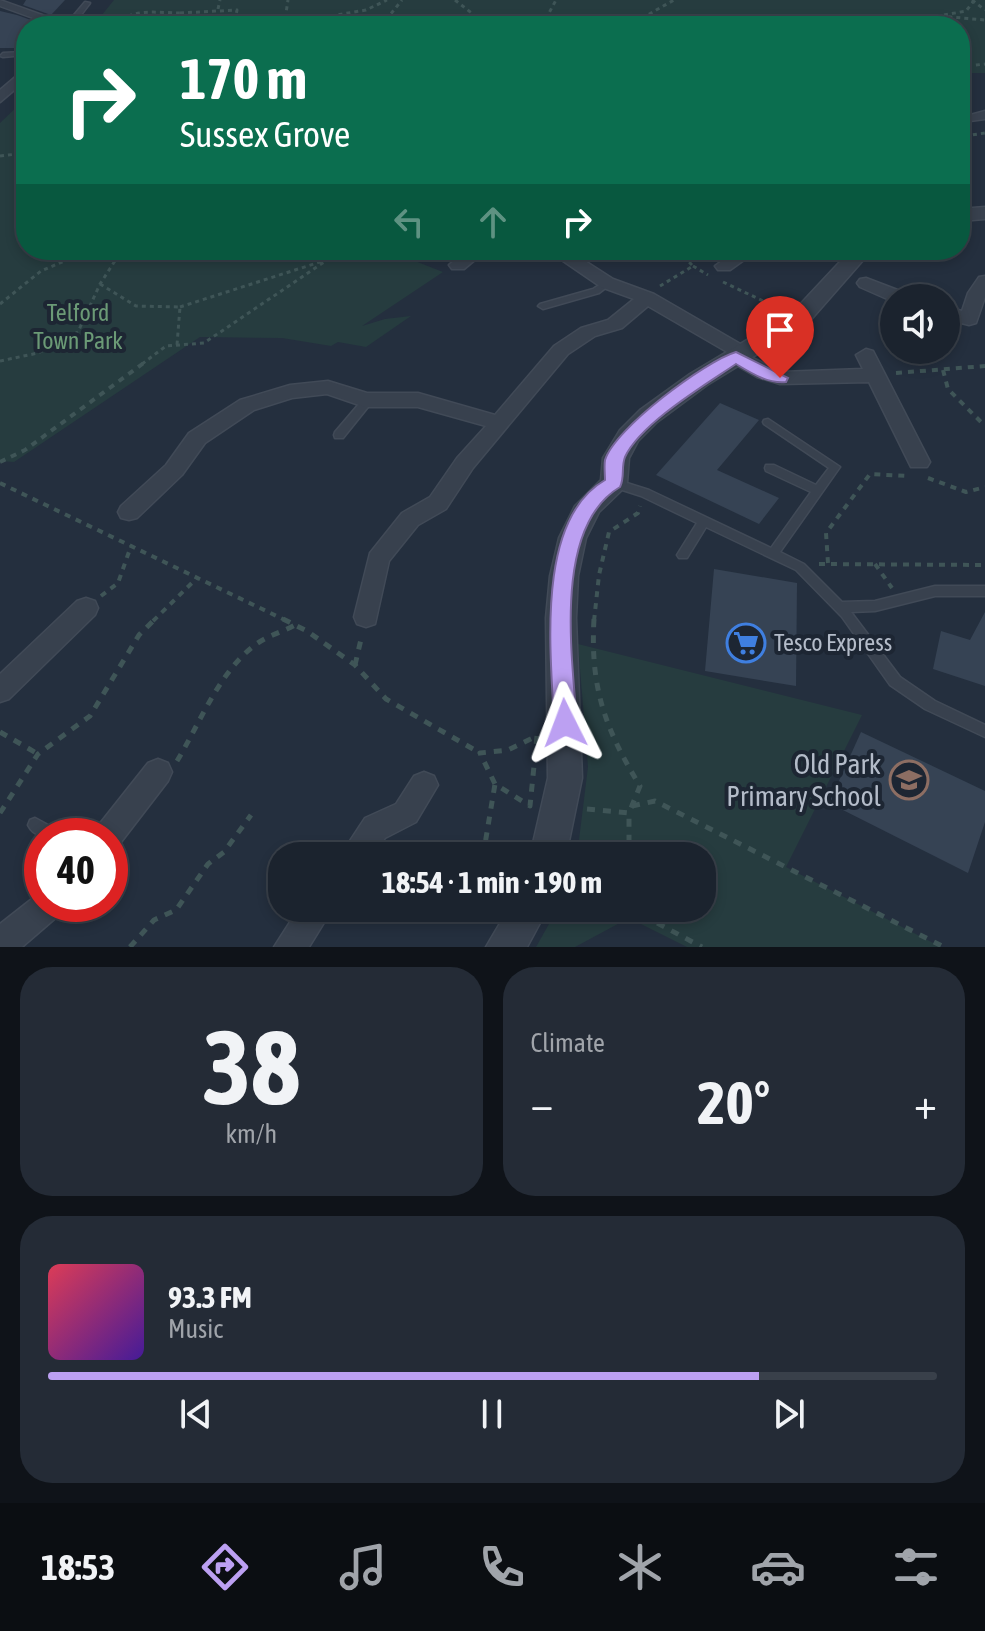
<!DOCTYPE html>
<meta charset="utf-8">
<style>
:root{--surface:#1b232e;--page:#242b36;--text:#f1f3f6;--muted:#a0a4aa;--line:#39404a;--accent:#bca0f2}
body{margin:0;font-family:"Asap Condensed",sans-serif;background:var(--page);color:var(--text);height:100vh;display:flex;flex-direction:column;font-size:30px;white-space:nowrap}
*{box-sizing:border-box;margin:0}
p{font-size:26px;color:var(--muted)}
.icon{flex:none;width:44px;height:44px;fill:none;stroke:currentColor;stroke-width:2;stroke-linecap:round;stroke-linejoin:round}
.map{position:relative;height:947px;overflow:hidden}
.side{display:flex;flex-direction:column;gap:20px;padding:20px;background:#0f1319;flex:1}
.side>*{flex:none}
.guide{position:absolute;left:16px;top:16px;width:954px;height:244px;border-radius:32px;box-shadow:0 4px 12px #0003,0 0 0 2px var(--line);background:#0b6e4f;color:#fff;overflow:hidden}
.controls{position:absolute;left:880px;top:284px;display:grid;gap:16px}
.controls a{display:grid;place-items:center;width:80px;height:80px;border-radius:50%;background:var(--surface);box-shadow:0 4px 12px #0003,0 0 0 2px var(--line);font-size:40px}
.speed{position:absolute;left:24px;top:818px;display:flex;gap:16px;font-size:40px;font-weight:700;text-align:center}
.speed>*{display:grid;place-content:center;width:104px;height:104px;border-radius:50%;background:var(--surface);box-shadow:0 4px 12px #0003,0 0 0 2px var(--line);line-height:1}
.speed .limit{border:12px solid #d22;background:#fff;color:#111}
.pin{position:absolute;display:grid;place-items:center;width:68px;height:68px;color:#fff;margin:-82px -34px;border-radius:50% 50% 50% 0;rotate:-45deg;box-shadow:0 0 8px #0007}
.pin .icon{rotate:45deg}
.me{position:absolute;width:88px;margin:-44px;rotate:357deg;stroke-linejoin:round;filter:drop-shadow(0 0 6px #0008)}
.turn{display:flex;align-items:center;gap:28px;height:168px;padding:0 32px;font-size:36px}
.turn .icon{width:104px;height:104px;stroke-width:2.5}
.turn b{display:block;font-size:56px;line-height:68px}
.lanes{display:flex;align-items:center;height:76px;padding:0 32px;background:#0003;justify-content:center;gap:40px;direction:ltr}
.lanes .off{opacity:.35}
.big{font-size:60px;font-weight:700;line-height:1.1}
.side .tile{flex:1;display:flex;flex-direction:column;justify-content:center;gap:12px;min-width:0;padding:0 28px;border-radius:32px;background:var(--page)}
.side .dial{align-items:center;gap:0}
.dial b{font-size:104px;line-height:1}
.song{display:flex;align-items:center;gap:24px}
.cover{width:96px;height:96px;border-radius:12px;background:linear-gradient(135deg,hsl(350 70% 55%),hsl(260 70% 35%))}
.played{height:8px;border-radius:4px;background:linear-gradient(90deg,var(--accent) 80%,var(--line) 80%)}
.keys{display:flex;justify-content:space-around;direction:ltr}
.heat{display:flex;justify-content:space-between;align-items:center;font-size:44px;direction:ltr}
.side .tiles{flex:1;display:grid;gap:20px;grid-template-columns:1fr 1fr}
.tile:last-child{grid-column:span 2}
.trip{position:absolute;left:268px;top:842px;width:448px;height:80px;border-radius:32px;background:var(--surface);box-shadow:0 4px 12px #0003,0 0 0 2px var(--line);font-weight:700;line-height:80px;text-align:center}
.tabs{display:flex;height:128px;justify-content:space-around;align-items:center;background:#0b0e12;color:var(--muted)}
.tabs .icon{width:56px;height:56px}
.tabs .active{color:var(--accent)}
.tabs b{font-size:36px;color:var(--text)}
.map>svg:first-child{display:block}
.green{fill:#263c3f}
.building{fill:#364354}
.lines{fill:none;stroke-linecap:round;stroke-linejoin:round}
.service-casing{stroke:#414a57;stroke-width:3}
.pedestrian-casing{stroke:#414a57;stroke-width:3}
.minor-casing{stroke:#414a57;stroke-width:3}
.tertiary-casing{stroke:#414a57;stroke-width:3}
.path-far2{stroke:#3f5557;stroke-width:3;stroke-dasharray:4 4;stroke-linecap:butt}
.path-far1{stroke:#3f5557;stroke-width:4;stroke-dasharray:6 6;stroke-linecap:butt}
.path{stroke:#3f5557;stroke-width:5;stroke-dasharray:8 8;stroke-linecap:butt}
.service{fill:#38414e;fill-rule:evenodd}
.pedestrian{fill:#38414e;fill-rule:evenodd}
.minor{fill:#38414e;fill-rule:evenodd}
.tertiary{fill:#38414e;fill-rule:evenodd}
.route{fill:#bca0f2;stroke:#7a689d;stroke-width:2}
.labels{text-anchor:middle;stroke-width:8;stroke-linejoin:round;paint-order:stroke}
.park-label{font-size:24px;fill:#6b9a76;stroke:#1d2633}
.poi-label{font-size:24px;fill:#b4bcc9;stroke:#1d2633;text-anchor:start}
.near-poi-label{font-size:28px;fill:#b4bcc9;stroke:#1d2633;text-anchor:end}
</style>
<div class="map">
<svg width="985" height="947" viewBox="0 0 985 947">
<rect width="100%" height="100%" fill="#242f3e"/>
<g class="green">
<path d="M114,0h871v73h-25v-47h-867z"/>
<path d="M26,98v152h361l56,22 -81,54 23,-7 26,-3 -45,31 -28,-5 -7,4 -49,-8 -82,-1 -186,125 -14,-1v-338z"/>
<path d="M578,644l284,71 -76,152 155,80h-254l-58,-29 -54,29h-39l22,-39h144v-52h-125l11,-89z"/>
</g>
<g class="building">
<path d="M26,0h39l-14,15 -28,-10z"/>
<path d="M0,11l17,4 25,9 -16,2v16l-5,6h-21z"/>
<path d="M720,403l39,17 -42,50 62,28 -20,26 -103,-49z"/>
<path d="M714,569l83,14 -1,103 -91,-15z"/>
<path d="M985,612v74l-52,-17 8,-38 29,9z"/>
<path d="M861,732l124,59v31l-17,51 -139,-70z"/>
</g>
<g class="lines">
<g class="service-casing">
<g id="service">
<path d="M85,2l5,1c-9,12 -15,23 -31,23l10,-5z"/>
<path d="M23,52l2,1v2l-22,2 -3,-1 3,-3z"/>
<path d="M607,280l5,3 -13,10 -56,16 -5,-3 2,-2 53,-15z"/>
<path d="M368,397l4,1 1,2 -1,2 -29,36h-8l-1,-3 1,-3 29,-34z"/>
<path d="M768,419l72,48 -60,85 24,12 38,38 33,-1 60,-15h50v10h-50l-60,15 -24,1 49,65 35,24 50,24v12l-60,-28 -35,-24 -48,-68 -46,-47 -90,-43 -19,31h-8l-2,-3 20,-32 -56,-27 -31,-10 -2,-3 6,-4 35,11 122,58 40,-56 -45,-21 -1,-3 1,-3h8l42,20 13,-17 -65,-44 -1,-2 1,-2z"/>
<path d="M35,818l24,13 2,5c-13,0 -26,3 -33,-11l2,-5z"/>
</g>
</g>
<g class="pedestrian-casing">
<path id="pedestrian" d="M0,0l56,20 2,2 -8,2 -50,-18z"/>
</g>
<g class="minor-casing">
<g id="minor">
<path d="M26,50v8l-10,-4 2,-3z"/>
<path d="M26,68v12l-26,22v-12z"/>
<path d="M985,111v8l-15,2 -7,-4z"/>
<path d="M467,250h20l-23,19h-12l-3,-4z"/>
<path d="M547,250h21l45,29 41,15 95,55 3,4 -3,3 32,16 82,-3 -7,-14 10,-6 7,2 57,111 -3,5h-16l-42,-85 -89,2 -23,-7 -28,-16 -3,-4 3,-4 -81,-47 -26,22 -27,8 -27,18 -95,114 -27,41 -28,16 -29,36 -14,63 -9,3 -9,-3 -3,-7 16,-64 32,-40 28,-16 27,-39 29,-32 -68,-19h-53l-38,-13 -35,4 -38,12 -49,33 -23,32 -45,43 -8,2 -8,-2 -3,-6 3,-6 45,-41 23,-32 51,-33 50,-15 38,-4 39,12h51l77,22 59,-69 27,-18 27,-8 26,-21 -33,-12z"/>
<path d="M737,250h21l-28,20h-12l-3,-4z"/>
<path d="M821,250h25l16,9 -9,5z"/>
<path d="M985,276v21l-9,26 -7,2 -23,-6v-12l16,4 6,-18 11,-16z"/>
<path d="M866,278l42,16 2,4h-16v4l-34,-15 -3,-4 3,-4z"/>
<path d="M86,598l9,3 3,7 -3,7 -86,84 -9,3v-28l77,-73z"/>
<path d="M158,759l10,4 4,9 -4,9 -50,65 -8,3v-13h-17l5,-10 50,-63z"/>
<path d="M424,772l10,4 4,9 -22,37 -31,16 -12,18h-33l25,-38 31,-14 18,-28z"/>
<path d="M42,891v13h21l-4,11 -37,32h-22v-23z"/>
<path d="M299,908h34l-24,39h-35z"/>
</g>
</g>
<g class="tertiary-casing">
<g id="tertiary">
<path d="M985,207v12l-25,2v-12z"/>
<path d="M851,250h21l-64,73 -101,62 -50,37 -19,19 -9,17 -2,25 -4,6 -24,23 -13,26 -8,38 -2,42 6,160 -16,78h-36l18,-78 -2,-160 4,-42 9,-38 16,-32 26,-26 2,-22 17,-28 20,-20 50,-36 102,-61z"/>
<path d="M509,908h39l-21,39h-41z"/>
</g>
</g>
<g class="path-far2">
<path d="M455,0l33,26"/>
<path d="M972,0l13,10"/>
<path d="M218,9l2,-9"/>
<path d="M180,13l57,-3 -3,16"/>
<path d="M944,15l22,-4 7,-9"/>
<path d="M285,19l40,-2"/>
<path d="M191,24l44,-1"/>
<path d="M116,26c13,-19 43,-13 64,-13l-3,12"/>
<path d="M163,26l27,-2"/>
<path d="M284,26l4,-26"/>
<path d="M320,26l5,-9 41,-7 21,-10"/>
<path d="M381,26l21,-26"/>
<path d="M542,26l14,-26"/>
<path d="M628,26l46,-26"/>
<path d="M861,26l78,-10 46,4"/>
<path d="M960,67l25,-3"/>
<path d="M965,136l20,-3"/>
<path d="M0,156l26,-3"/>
<path d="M416,250l27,10"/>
<path d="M693,266l15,9"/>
<path d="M723,282l57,27"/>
<path d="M100,284l36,22 44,1 -3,38"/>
<path d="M660,286l33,-20 -16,-16"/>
<path d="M0,304l41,-33 49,-21"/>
<path d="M180,307l143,-46"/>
<path d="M0,361l38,-8 40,-21 22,-48 22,-34"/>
<path d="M142,364l24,-18 38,-3 138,-93"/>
</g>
<g class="path-far1">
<path d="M943,370l5,19 37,37"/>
<path d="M896,373l89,-7"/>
<path d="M0,462l25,-12 120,-88"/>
<path d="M928,478l38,14 19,-5"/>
<path d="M0,483l287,138"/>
<path d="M828,563l-2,-30 44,-59 37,2"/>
<path d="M819,564l166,1"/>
<path d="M875,564l17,24"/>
<path d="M101,596l17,-13 13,-37"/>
<path d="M153,621l44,-43"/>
<path d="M594,621l5,-46 10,-43 29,-19 2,-7"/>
</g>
<g class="path">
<path d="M283,619l24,12 48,34 31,34 94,54"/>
<path d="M594,619c-4,68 11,110 46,167l-11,27"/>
<path d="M355,665l7,-30"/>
<path d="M0,732l38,22"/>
<path d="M537,736l-7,70 -35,-22 -15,-31 28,-3z"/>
<path d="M177,761c23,-38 42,-89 78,-116 12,-9 27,-13 40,-20"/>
<path d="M632,806l23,-5 289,146"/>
<path d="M587,809l42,4v43"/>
<path d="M0,813l38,-59 52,-38 49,-81 16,-16"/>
<path d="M483,856l12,-72"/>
<path d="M629,908l73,39"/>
<path d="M130,947l24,-27 22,-10 32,-46 16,-12 27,-37"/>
</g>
<use href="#service" class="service"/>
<use href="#pedestrian" class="pedestrian"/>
<use href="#minor" class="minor"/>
<use href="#tertiary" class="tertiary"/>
</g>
<path class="route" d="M736,352l52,26 -2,4c-18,2 -35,-9 -50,-18 -31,21 -95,59 -111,93 -4,10 0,20 -5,30 -67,40 -48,169 -43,236l-4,7 -8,2 -8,-2 -3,-7c-3,-69 -19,-203 51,-243 0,-6 -1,-14 0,-20 9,-31 100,-99 131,-108z"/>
<defs>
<g id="supermarket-ring" transform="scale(2)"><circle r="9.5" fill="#1d2633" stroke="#3f7fe0" stroke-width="1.5"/><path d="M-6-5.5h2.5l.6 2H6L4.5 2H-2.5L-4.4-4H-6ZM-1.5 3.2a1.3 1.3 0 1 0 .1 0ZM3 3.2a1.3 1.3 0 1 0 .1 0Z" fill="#3f7fe0"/></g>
<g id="school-ring" transform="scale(2)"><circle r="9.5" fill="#1d2633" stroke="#8d6e63" stroke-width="1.5"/><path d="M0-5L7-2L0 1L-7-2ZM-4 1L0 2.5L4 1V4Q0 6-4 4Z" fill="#8d6e63"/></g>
</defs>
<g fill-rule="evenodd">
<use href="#supermarket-ring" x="746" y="643"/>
<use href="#school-ring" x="909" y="780"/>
</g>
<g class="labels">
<g class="park-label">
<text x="78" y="321">Telford<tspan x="78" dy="28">Town Park</tspan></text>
</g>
<g class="poi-label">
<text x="774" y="651">Tesco Express</text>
</g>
<g class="near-poi-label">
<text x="881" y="774">Old Park<tspan x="881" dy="32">Primary School</tspan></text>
</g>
</g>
</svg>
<div class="controls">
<a><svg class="icon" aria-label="sound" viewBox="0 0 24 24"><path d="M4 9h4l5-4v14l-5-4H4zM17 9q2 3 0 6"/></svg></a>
</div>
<div class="speed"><div class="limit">40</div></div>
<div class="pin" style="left:780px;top:378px;background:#d93025"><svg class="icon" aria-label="arrive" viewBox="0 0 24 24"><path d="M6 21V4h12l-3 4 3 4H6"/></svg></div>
<svg class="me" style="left:565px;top:723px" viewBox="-20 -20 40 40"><path d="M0-17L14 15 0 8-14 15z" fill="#bca0f2" stroke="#fff" stroke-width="4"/></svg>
<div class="trip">18:54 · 1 min · 190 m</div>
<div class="guide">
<div class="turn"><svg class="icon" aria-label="right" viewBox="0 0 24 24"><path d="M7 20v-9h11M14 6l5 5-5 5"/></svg><div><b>170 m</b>Sussex Grove</div></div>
<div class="lanes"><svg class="icon off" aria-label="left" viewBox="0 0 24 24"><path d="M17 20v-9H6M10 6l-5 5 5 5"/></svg><svg class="icon off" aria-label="ahead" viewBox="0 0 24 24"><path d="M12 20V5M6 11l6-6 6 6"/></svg><svg class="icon" aria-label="right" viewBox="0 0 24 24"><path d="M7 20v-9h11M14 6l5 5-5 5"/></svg></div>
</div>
</div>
<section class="side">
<div class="tiles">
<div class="tile dial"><b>38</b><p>km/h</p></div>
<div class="tile"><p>Climate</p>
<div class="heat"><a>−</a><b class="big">20°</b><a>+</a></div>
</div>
<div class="tile">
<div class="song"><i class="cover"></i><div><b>93.3 FM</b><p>Music</p></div></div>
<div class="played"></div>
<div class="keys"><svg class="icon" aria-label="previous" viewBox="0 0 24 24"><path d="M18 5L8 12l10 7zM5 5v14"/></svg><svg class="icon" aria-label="pause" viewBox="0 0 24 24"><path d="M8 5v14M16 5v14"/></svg><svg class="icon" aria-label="next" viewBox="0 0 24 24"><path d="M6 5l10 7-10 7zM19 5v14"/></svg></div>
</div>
</div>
</section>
<nav class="tabs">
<b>18:53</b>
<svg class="icon active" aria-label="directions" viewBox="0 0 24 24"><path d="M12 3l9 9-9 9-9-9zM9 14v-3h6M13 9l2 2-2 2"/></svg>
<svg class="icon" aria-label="music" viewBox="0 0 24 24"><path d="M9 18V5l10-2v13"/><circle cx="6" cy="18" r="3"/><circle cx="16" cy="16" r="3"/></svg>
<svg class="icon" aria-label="phone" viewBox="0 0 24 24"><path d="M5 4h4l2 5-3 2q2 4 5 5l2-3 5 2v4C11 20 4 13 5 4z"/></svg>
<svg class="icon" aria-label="climate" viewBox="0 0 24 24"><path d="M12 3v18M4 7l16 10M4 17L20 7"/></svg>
<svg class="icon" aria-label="car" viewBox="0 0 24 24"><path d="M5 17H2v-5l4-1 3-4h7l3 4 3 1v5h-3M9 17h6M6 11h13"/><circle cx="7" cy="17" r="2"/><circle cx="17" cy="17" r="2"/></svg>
<svg class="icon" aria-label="filters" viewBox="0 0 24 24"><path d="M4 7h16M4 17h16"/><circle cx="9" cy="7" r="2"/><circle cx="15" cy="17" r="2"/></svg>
</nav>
